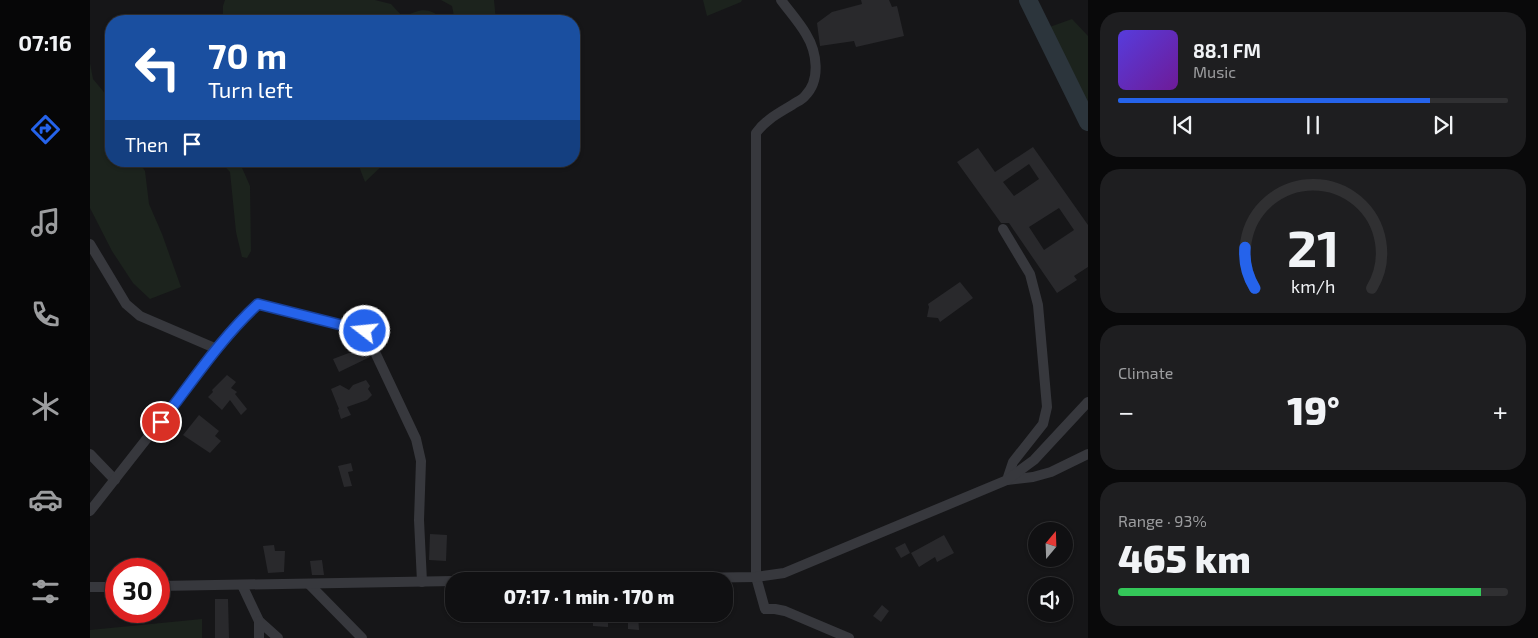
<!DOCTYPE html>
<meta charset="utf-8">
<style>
:root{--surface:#101012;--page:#1e1e20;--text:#f1f3f6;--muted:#9c9d9f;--line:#303032;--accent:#2563eb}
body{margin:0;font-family:"Exo 2",sans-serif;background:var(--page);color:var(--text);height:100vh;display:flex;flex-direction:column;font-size:19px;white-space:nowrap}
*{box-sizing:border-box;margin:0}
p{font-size:16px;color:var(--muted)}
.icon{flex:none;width:28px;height:28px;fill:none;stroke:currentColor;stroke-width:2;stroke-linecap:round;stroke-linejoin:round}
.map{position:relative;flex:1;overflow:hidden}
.panel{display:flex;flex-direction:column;gap:12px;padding:12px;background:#09090a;width:450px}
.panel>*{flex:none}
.top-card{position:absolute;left:15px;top:15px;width:475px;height:152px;border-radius:20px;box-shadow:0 1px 4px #0004,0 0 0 1px var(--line);background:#1a4fa0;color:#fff;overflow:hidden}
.needle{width:32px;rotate:19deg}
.fabs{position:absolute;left:938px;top:522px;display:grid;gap:10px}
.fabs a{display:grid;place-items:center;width:45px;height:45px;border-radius:50%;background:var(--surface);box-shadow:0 1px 4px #0004,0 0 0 1px var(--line);font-size:25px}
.speed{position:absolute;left:15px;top:558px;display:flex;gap:10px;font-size:25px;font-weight:700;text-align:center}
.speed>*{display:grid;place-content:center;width:65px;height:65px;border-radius:50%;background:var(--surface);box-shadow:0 1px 4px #0004,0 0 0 1px var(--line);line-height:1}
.speed .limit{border:8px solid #d22;background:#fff;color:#111}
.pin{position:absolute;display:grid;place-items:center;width:42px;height:42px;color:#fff;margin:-21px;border:2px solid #fff;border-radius:50%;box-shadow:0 1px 5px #0007}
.me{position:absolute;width:55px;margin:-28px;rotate:286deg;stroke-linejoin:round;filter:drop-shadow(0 0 4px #0008)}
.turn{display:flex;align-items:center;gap:18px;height:105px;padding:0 20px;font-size:22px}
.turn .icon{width:65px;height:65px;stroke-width:2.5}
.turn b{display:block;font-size:35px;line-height:42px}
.then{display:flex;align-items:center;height:48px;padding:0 20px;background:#0003;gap:10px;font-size:19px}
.big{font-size:38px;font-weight:800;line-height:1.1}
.panel .card{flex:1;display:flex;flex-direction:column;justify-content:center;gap:8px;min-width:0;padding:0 18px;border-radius:20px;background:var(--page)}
.panel .dial{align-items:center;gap:0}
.dial svg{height:130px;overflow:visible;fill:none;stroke:var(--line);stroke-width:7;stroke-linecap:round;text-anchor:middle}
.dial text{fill:var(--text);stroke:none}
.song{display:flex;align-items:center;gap:15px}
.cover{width:60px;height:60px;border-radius:8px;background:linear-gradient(135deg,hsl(250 70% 55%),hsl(280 70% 35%))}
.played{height:5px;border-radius:2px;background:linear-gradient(90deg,var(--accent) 80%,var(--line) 80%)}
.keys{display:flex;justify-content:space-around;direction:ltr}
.heat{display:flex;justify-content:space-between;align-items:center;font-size:28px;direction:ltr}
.charge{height:8px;border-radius:4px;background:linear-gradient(90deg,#34c759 93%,var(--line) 0)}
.trip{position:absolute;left:355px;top:572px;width:288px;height:50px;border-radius:20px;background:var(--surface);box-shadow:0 1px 4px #0004,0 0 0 1px var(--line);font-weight:800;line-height:50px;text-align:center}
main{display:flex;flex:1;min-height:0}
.dock{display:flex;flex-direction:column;width:90px;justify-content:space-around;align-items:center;background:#060607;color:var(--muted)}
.dock .icon{width:35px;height:35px}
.dock .current{color:var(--accent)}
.dock b{font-size:22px;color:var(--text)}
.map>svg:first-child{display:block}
.green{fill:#1c231d}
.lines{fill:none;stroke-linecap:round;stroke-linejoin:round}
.river{stroke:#2c353c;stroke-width:18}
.building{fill:#29292c;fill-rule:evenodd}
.minor{stroke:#37383d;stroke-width:10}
.route-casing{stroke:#184099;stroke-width:12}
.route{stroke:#2563eb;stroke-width:9}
</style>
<main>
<nav class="dock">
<b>07:16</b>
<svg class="icon current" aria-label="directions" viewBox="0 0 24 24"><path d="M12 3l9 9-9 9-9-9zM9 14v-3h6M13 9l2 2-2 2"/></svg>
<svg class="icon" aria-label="music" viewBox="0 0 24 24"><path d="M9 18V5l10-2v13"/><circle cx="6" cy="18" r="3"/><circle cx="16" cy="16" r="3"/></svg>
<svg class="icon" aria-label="phone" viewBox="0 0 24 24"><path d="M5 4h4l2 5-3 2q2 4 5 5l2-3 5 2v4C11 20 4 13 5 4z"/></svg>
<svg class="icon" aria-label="climate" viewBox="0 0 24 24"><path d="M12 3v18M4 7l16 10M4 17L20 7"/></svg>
<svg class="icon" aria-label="car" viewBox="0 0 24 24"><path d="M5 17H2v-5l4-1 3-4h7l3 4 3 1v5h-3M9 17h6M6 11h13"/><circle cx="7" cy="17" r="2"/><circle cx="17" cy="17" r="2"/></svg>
<svg class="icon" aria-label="filters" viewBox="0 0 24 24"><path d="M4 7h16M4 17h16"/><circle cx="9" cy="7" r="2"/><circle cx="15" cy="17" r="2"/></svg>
</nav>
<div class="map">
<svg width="998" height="638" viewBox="0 0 998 638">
<rect width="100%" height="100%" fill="#161618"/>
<g class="green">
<path d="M135,0h150l16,4 12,13c20,-9 24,-10 42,3l-167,1 -1,-7 -36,1 -7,6h-11v-15z"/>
<path d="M351,0h53l2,21h-41l-3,-15z"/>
<path d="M613,0h39l-1,2 -34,14z"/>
<path d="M982,19l16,17v82l-44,-89z"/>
<path d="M0,63l3,16 10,12 8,12v58h27l7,10 4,33 13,30 19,53 -31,12 -17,-16 -21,-32 -22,-43z"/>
<path d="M130,161h19l11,25 1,65 -4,7 -5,-1 -6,-25 -6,-60z"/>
<path d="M267,161h30l-22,21z"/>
<path d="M112,619v19h-112v-8z"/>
</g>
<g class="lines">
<path class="river" d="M938,0l60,122"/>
</g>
<g class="building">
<path d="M771,0h28l3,7 5,-1 7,30 -48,11 -2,-6 -34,5 -3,-23 15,-11 30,-8z"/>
<path d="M943,147l55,78v42l-14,9 3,4 -20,13 -48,-70h-8l-44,-61 21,-14 17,24zM939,164l10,15 -25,17 -11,-14zM969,208l15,22 -30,20 -15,-23z"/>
<path d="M870,282l13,16 -33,24 -2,-4 -11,-1 2,-10 -1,-3z"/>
<path d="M276,350l4,7 -31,15 -6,-13 21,-8 1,3z"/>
<path d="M137,375l9,7 -5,6 6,4 -2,2 12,15 -6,6 -11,-15 -8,10 -14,-13 5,-5 -1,-2z"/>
<path d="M276,380l4,6 -2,3 4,6 -5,5 -20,7 4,8 -10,4 -3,-9 1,-1 -8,-20 9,-4 9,5 4,-5z"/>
<path d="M109,415l20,16 -4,5 6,5 -11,12 -27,-18z"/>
<path d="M261,463l2,8 -5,1 4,14 -8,1 -6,-21z"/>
<path d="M340,534l17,1 -1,26 -17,-1z"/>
<path d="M854,535l10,18 -17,9 -2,-5 -16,10 -8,-14z"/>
<path d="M815,543l5,10 -9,5 -6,-10z"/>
<path d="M184,545l1,6h10l-1,21 -16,1 -5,-27z"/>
<path d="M232,560l2,15h-12l-2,-14z"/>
<path d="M125,599h13l1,39h-14z"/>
<path d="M792,605l7,6 -8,11 -8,-6z"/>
<path d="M503,614h15v13l-15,-1z"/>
<path d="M538,614h10l1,16 -11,-1z"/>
</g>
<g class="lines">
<g class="minor">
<path d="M691,0c8,11 18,22 25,34 11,18 15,46 -1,62 -3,4 -9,6 -13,9 -13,8 -27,15 -36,28v444l9,32h10l10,2 64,27"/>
<path d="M913,229l27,45 8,31 9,102 -4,17 -30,38 -6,18 26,-3 18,-5 37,-18"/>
<path d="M0,244l36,60 14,12 77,33"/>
<path d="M0,454l25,26"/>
<path d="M0,511l127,-162 27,-31 14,-14 107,27 51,108 5,22 -2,59 3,62"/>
<path d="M376,581l290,-4 28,-4 223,-93 27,-20 54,-58"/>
<path d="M219,584l53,54"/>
<path d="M152,585l17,36 19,17"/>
<path d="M69,586l295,-5"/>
<path d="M0,587h26"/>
<path d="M169,621v17"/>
</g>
</g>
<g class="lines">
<g class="route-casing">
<path id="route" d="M71,422c31,-40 60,-84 97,-118l107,27"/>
</g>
<use href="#route" class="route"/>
</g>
</svg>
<div class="fabs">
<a><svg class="needle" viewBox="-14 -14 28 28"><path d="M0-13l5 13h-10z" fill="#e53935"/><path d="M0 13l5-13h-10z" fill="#9c9d9f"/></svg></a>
<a><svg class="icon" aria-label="sound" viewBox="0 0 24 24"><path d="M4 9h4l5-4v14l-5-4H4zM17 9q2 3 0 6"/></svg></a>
</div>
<div class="speed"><div class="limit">30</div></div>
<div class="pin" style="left:71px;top:422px;background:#d93025"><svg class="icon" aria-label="arrive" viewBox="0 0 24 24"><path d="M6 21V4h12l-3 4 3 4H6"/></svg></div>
<svg class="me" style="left:275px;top:331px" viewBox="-20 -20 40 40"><circle r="17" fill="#2563eb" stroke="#fff" stroke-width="3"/><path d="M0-11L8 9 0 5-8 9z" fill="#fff"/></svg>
<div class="trip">07:17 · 1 min · 170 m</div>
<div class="top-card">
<div class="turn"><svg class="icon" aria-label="left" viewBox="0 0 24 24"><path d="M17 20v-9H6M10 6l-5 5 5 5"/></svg><div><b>70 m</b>Turn left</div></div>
<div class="then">Then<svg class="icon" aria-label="arrive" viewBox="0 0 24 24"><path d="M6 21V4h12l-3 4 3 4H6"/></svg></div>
</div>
</div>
<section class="panel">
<div class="card">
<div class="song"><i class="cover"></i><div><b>88.1 FM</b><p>Music</p></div></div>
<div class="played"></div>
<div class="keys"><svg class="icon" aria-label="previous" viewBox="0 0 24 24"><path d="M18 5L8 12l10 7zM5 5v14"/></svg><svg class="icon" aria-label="pause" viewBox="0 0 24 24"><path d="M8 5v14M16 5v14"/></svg><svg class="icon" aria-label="next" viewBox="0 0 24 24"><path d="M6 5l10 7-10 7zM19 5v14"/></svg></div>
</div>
<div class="card dial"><svg viewBox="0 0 100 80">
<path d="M14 69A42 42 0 1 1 86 69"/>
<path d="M14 69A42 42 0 0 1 8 44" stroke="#2563eb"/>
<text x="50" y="56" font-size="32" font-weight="700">21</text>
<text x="50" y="72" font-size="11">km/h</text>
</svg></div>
<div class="card"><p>Climate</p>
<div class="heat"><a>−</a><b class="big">19°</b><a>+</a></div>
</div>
<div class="card"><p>Range · 93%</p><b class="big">465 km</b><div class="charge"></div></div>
</section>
</main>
